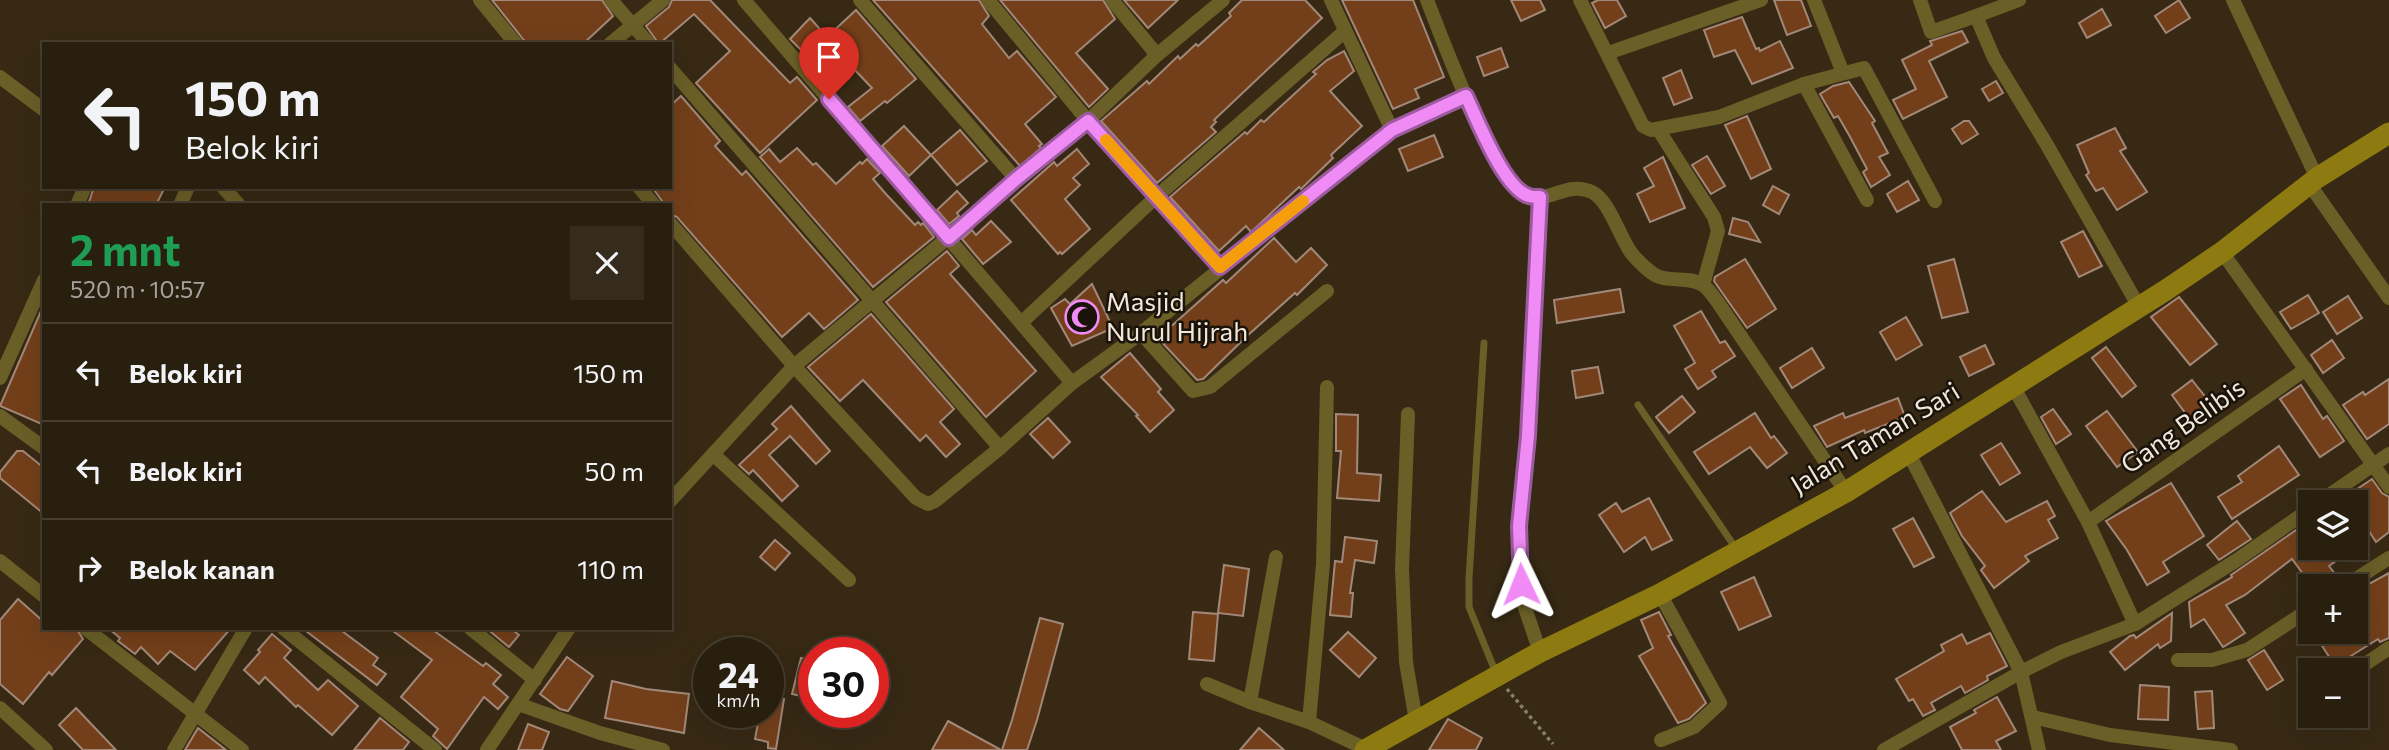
<!DOCTYPE html>
<html lang="id">
<meta charset="utf-8">
<style>
body{margin:0;font-family:Commissioner,sans-serif;background:#352c1d;color:#f1f3f6;height:100vh;display:flex;flex-direction:column;font-size:26px;white-space:nowrap}
*{box-sizing:border-box;margin:0}
p{font-size:23px;color:#a5a29e}
.icon{flex:none;width:38px;height:38px;fill:none;stroke:currentColor;stroke-width:2;stroke-linecap:round;stroke-linejoin:round}
.map{position:relative;flex:1;overflow:hidden}
.sheet{position:absolute;left:42px;top:203px;width:630px;height:427px;display:flex;flex-direction:column;background:#291f0f;border-radius:0px;box-shadow:0 7px 28px #0002,0 0 0 2px #453d2f}
.sheet>*{flex:none}
.banner{position:absolute;left:42px;top:42px;width:630px;height:147px;border-radius:0px;box-shadow:0 7px 28px #0002,0 0 0 2px #453d2f;background:#291f0f;color:#f1f3f6;overflow:hidden}
.controls{position:absolute;left:2298px;top:490px;display:grid;gap:14px}
.controls a{display:grid;place-items:center;width:70px;height:70px;border-radius:0px;background:#291f0f;box-shadow:0 7px 28px #0002,0 0 0 2px #453d2f;font-size:35px}
.speed{position:absolute;left:693px;top:637px;display:flex;gap:14px;font-size:35px;font-weight:700;text-align:center}
.speed>*{display:grid;place-content:center;width:91px;height:91px;border-radius:50%;background:#291f0f;box-shadow:0 7px 28px #0002,0 0 0 2px #453d2f;line-height:1}
.speed small{font-size:18px;font-weight:400}
.speed .limit{border:10px solid #d22;background:#fff;color:#111}
.pin{position:absolute;display:grid;place-items:center;width:60px;height:60px;color:#fff;margin:-72px -30px;border-radius:50% 50% 50% 0;rotate:-45deg;box-shadow:0 0 7px #0007}
.pin .icon{rotate:45deg}
.me{position:absolute;width:77px;margin:-38px;rotate:358deg;stroke-linejoin:round;filter:drop-shadow(0 0 5px #0008)}
.turn{display:flex;align-items:center;gap:24px;height:147px;padding:0 28px;font-size:32px}
.turn .icon{width:91px;height:91px;stroke-width:2.5}
.turn b{display:block;font-size:49px;line-height:60px}
.round{display:grid;place-items:center;flex:none;width:74px;height:74px;border-radius:0px;background:#352c1d}
.summary{display:flex;align-items:center;justify-content:space-between;height:119px;padding:0 28px}
h1{font-size:42px;font-weight:700;line-height:52px;color:#1e9e55}
ul{padding:0;list-style:none}
li{display:flex;align-items:center;gap:21px;height:98px;padding:0 28px;border-top:2px solid #453d2f}
li div{flex:1}
li b{display:block;font-size:26px}
li em{font-style:normal}
.map>svg:first-child{display:block}
.building{fill:#733f1a;stroke:#a28878;stroke-width:2}
.lines{fill:none;stroke-linecap:round;stroke-linejoin:round}
.path{stroke:#897d6b;stroke-width:3.5;stroke-dasharray:3.5 3.5;stroke-linecap:butt}
.lane{stroke:#6a5f27;stroke-width:7}
.street{stroke:#6a5f27;stroke-width:14}
.secondary{stroke:#8d7a11;stroke-width:21}
.route-casing{stroke:#9c5a9f;stroke-width:18}
.route{stroke:#f08bf5;stroke-width:12}
.slow{stroke:#f59e0b;stroke-width:12}
.labels{text-anchor:middle;stroke-width:5;stroke-linejoin:round;paint-order:stroke}
.poi-label{font-size:26px;fill:#f1e7da;stroke:#19130a;text-anchor:start}
.street-label{font-size:26px;fill:#f1e7da;stroke:#19130a}
</style>
<div class="map">
<svg width="2389" height="750" viewBox="0 0 2389 750">
<rect width="100%" height="100%" fill="#372914"/>
<g class="building">
<polygon points="492,0 602,0 613,16 583,44 527,44"/>
<polygon points="672,0 710,0 790,83 797,77 817,100 760,153 696,83 730,51 694,14 659,44 646,26 669,7"/>
<polygon points="873,0 979,0 989,16 982,24 1009,58 1017,51 1056,97 1025,124 1042,144 1039,146 1041,148 1020,166"/>
<polygon points="1000,0 1103,0 1115,19 1076,53 1108,89 1089,107"/>
<polygon points="1124,0 1178,0 1148,28"/>
<polygon points="1242,0 1305,0 1322,18 1214,120 1216,122 1211,127 1216,132 1157,183 1101,121 1147,81 1149,84 1178,56 1180,59 1196,44 1198,46 1231,16 1229,13"/>
<polygon points="1342,0 1413,0 1444,77 1415,89 1419,98 1393,109"/>
<polygon points="1511,0 1540,0 1545,10 1521,21"/>
<polygon points="1598,0 1617,0 1626,16 1605,28 1592,3"/>
<polygon points="1774,0 1801,0 1811,26 1787,35"/>
<polygon points="2179,0 2190,18 2166,33 2155,16"/>
<polygon points="2102,9 2111,25 2087,38 2079,23"/>
<polygon points="856,10 916,79 887,103 885,101 860,121 848,107 872,88 852,67 831,87 811,64 813,62 790,39 810,18 827,37"/>
<polygon points="1742,17 1756,49 1759,48 1760,51 1780,41 1793,68 1752,84 1735,50 1714,57 1704,30"/>
<polygon points="1962,31 1968,42 1929,61 1947,97 1903,119 1893,100 1916,89 1902,60 1932,45 1930,41"/>
<polygon points="1501,48 1508,67 1484,76 1477,57"/>
<polygon points="1344,51 1354,71 1330,91 1362,126 1331,155 1333,158 1301,189 1299,187 1251,232 1246,226 1219,251 1170,197 1245,132 1247,134 1261,120 1264,122 1316,74 1313,72 1327,60"/>
<polygon points="1681,70 1692,98 1674,105 1663,78"/>
<polygon points="1996,81 2003,93 1989,101 1982,89"/>
<polygon points="1849,82 1875,121 1872,123 1888,153 1879,157 1890,175 1871,187 1863,172 1867,169 1849,135 1838,116 1834,118 1820,94 1833,86"/>
<polygon points="681,96 720,141 715,146 742,175 746,171 858,300 824,329 809,313 782,337 677,217 670,214 670,205 665,205 652,187 670,187 670,106"/>
<polygon points="1747,116 1771,169 1751,179 1725,125"/>
<polygon points="1964,121 1969,121 1978,134 1962,144 1952,129"/>
<polygon points="904,126 931,155 909,176 882,146"/>
<polygon points="2115,128 2126,148 2120,151 2147,192 2117,210 2103,188 2096,191 2086,175 2089,173 2077,145"/>
<polygon points="960,130 987,161 957,185 931,155"/>
<polygon points="1434,135 1443,157 1408,171 1399,149"/>
<polygon points="797,148 813,165 816,163 836,184 860,162 862,164 867,159 880,173 873,179 885,193 915,225 918,222 921,225 923,223 934,237 873,287 760,157 769,149 780,162"/>
<polygon points="1077,149 1089,164 1073,178 1080,185 1065,199 1090,229 1062,254 1060,252 1058,254 1011,200 1054,162 1057,166"/>
<polygon points="1707,156 1725,186 1711,194 1692,165"/>
<polygon points="1663,157 1685,208 1650,222 1637,194 1654,186 1644,168"/>
<polygon points="1908,181 1919,200 1897,212 1887,194"/>
<polygon points="1773,186 1789,195 1779,214 1763,205"/>
<polygon points="94,187 165,187 156,205 88,205"/>
<polygon points="957,191 968,203 957,213 959,216 949,224 937,210"/>
<polygon points="1733,218 1748,222 1760,242 1729,234"/>
<polygon points="991,221 1011,242 983,264 962,239 972,230 976,235"/>
<polygon points="2083,231 2102,266 2079,277 2061,242"/>
<polygon points="1274,238 1296,262 1311,248 1327,265 1297,295 1295,293 1247,336 1203,379 1197,380 1158,338 1223,280 1226,283"/>
<polygon points="947,251 959,266 950,274 1036,371 986,417 886,302"/>
<polygon points="1745,259 1776,309 1747,328 1714,281 1715,277"/>
<polygon points="1954,259 1968,312 1942,318 1928,266"/>
<polygon points="1092,284 1113,328 1072,346 1051,308 1065,299 1070,304"/>
<polygon points="1620,289 1624,312 1557,323 1554,300"/>
<polygon points="2308,295 2319,313 2291,329 2280,312"/>
<polygon points="2348,296 2362,318 2337,334 2323,312"/>
<polygon points="2179,297 2217,344 2190,365 2151,317"/>
<polygon points="44,304 44,425 0,406"/>
<polygon points="1701,311 1720,343 1725,341 1735,356 1712,371 1716,377 1698,389 1685,369 1695,363 1674,326"/>
<polygon points="871,314 954,409 940,422 960,444 946,457 926,435 920,441 863,380 840,401 808,367"/>
<polygon points="1906,317 1922,345 1896,360 1880,332"/>
<polygon points="2332,340 2344,358 2323,373 2311,355"/>
<polygon points="1985,345 1994,364 1969,376 1960,357"/>
<polygon points="2106,347 2136,386 2122,397 2092,358"/>
<polygon points="1812,348 1824,368 1792,388 1780,368"/>
<polygon points="1130,353 1161,389 1158,392 1174,410 1150,432 1136,416 1138,415 1101,377"/>
<polygon points="1598,367 1603,393 1576,398 1572,371"/>
<polygon points="2389,379 2389,424 2367,439 2343,405 2363,392 2365,395"/>
<polygon points="2192,380 2215,409 2194,425 2172,395"/>
<polygon points="2301,385 2323,419 2327,416 2344,441 2320,457 2280,399"/>
<polygon points="1682,396 1695,412 1669,433 1656,417"/>
<polygon points="1898,398 1905,417 1865,433 1864,430 1827,447 1814,426 1843,413 1845,418"/>
<polygon points="791,406 830,451 816,464 790,436 769,455 798,486 782,501 753,470 749,474 739,465 777,429 772,424"/>
<polygon points="2053,409 2071,434 2056,444 2041,417"/>
<polygon points="2107,411 2138,452 2117,467 2086,426"/>
<polygon points="1755,413 1771,438 1774,436 1787,453 1767,468 1750,447 1709,474 1694,452"/>
<polygon points="1336,414 1358,415 1357,473 1381,475 1379,501 1337,498 1341,451 1336,451"/>
<polygon points="1048,418 1070,442 1053,458 1030,434"/>
<polygon points="2001,443 2020,473 2000,485 1981,455"/>
<polygon points="2279,446 2299,475 2232,519 2218,497 2242,482 2238,476"/>
<polygon points="17,451 23,451 44,468 44,514 0,478 0,472"/>
<polygon points="2372,479 2382,493 2389,497 2389,532 2376,542 2356,511 2356,502 2338,502"/>
<polygon points="2171,483 2204,536 2163,562 2169,572 2147,585 2127,550 2106,521"/>
<polygon points="1982,491 2006,522 2047,501 2055,516 2048,520 2058,538 2025,556 2029,561 1994,588 1981,570 1985,566 1962,536 1950,513"/>
<polygon points="1649,498 1672,540 1652,550 1645,537 1624,552 1599,515 1616,503 1622,512"/>
<polygon points="1913,518 1934,557 1914,567 1893,529"/>
<polygon points="2237,521 2251,539 2219,560 2207,545"/>
<polygon points="2299,528 2304,535 2310,530 2310,548 2354,548 2329,566 2339,579 2335,586 2312,586 2292,559 2245,595 2226,605 2245,633 2225,646 2223,647 2204,619 2191,627 2189,602 2232,577 2231,575"/>
<polygon points="1345,537 1377,541 1374,563 1355,560 1350,593 1353,593 1351,617 1330,615 1335,561 1342,562"/>
<polygon points="775,540 790,553 775,570 760,557"/>
<polygon points="1224,565 1249,569 1243,616 1218,613"/>
<polygon points="2389,573 2389,638 2380,642 2378,639 2335,666 2319,641 2334,632 2356,632 2356,591"/>
<polygon points="1754,577 1771,616 1739,630 1721,592"/>
<polygon points="18,599 44,622 44,628 76,628 83,639 52,675 49,672 23,704 0,684 0,620"/>
<polygon points="1193,612 1218,614 1214,661 1189,659"/>
<polygon points="1659,612 1671,635 1668,636 1706,703 1689,719 1678,723 1639,656 1653,648 1641,620"/>
<polygon points="2172,613 2171,641 2160,648 2158,644 2125,670 2110,652 2130,636 2134,635 2136,638"/>
<polygon points="1040,618 1063,624 1037,720 1027,750 1002,750 1012,720"/>
<polygon points="108,628 231,628 195,670 170,651 158,664 141,647 135,654 118,641 120,638"/>
<polygon points="302,628 338,628 378,658 373,665 386,674 377,685"/>
<polygon points="389,628 430,628 483,666 486,663 501,675 493,684 508,697 498,709 484,697 447,749 433,736 438,729 401,697 432,660"/>
<polygon points="486,628 510,628 519,635 509,647"/>
<polygon points="1348,632 1376,658 1359,677 1330,650"/>
<polygon points="1990,633 2007,666 1987,676 1988,680 1965,693 1961,686 1931,703 1935,710 1923,716 1913,699 1909,701 1896,679 1944,651 1941,645 1962,634 1967,644"/>
<polygon points="272,634 291,650 284,658 318,690 328,680 358,706 332,735 298,705 296,707 265,677 259,684 244,670 260,652 258,650"/>
<polygon points="2264,650 2283,680 2267,690 2248,660"/>
<polygon points="567,657 593,676 568,711 560,709 540,694"/>
<polygon points="801,658 814,661 814,699 792,694"/>
<polygon points="612,681 646,689 689,694 684,733 605,718"/>
<polygon points="2140,685 2169,687 2168,720 2138,719"/>
<polygon points="2212,691 2214,728 2198,729 2195,692"/>
<polygon points="768,696 784,699 776,749 768,748 768,742 755,739 760,712 768,712"/>
<polygon points="1997,697 2016,731 1996,741 2001,750 1962,750 1950,727 1976,713 1974,710"/>
<polygon points="76,708 116,750 83,750 59,725"/>
<polygon points="380,718 409,742 403,750 354,750"/>
<polygon points="1448,719 1482,738 1476,750 1429,750"/>
<polygon points="948,721 1001,750 932,750"/>
<polygon points="528,724 549,732 542,750 518,750"/>
<polygon points="198,728 226,750 185,750"/>
<polygon points="1259,728 1284,750 1240,750"/>
</g>
<g class="lines">
<polyline class="path" points="1507,689 1553,744"/>
<g class="lane">
<polyline points="1484,343 1469,578 1469,607 1496,673"/>
<polyline points="1638,405 1737,550"/>
</g>
<g class="street">
<polyline points="480,0 516,44"/>
<polyline points="611,0 649,44"/>
<polyline points="744,0 1021,323 1156,197 1345,31"/>
<polyline points="860,0 1016,179"/>
<polyline points="988,0 1088,121 1220,267"/>
<polyline points="1112,0 1157,55"/>
<polyline points="1331,0 1392,130"/>
<path d="M1427 0C1441 35 1496 188 1529 197 1550 202 1568 181 1592 192 1610 201 1620 239 1632 254 1638 261 1645 268 1652 273 1666 284 1689 275 1703 285 1708 288 1713 296 1717 301L1846 492"/>
<polyline points="1580,0 1643,126 1651,130 1719,117 1804,84 1864,68 1935,201"/>
<polyline points="1814,0 1843,73"/>
<polyline points="1920,0 1931,32 1976,16 1994,58 2047,145 2139,307"/>
<polyline points="2233,0 2317,178"/>
<polyline points="1976,16 2019,0"/>
<polyline points="610,44 663,0"/>
<polyline points="1608,53 1761,0"/>
<polyline points="670,68 1000,448"/>
<polyline points="0,77 44,110"/>
<polyline points="1804,84 1867,200"/>
<polyline points="1658,129 1714,217 1718,231 1703,285"/>
<polyline points="2310,185 2389,298"/>
<polyline points="223,187 239,205"/>
<polyline points="639,187 654,205"/>
<polyline points="1540,197 1528,436 1519,526 1522,599 1540,652"/>
<polyline points="77,205 85,187"/>
<polyline points="180,205 188,187"/>
<polyline points="670,223 794,366 916,498 928,504 935,501 1000,448 1072,383 1141,333 1392,130 1466,96"/>
<polyline points="2222,252 2389,487"/>
<polyline points="1021,323 1072,383"/>
<polyline points="1141,333 1193,391 1210,387 1327,291"/>
<polyline points="0,378 44,280"/>
<polyline points="2013,386 2088,522 2135,624"/>
<polyline points="1408,414 1402,569 1406,662 1416,721"/>
<polyline points="0,416 44,448"/>
<polyline points="713,454 849,580"/>
<polyline points="1909,454 2021,672 2039,750"/>
<polyline points="670,501 794,366 1088,121 1157,55 1223,0"/>
<polyline points="2319,502 2389,454"/>
<polyline points="2088,522 2306,369"/>
<polyline points="0,561 44,596"/>
<polyline points="2345,586 2389,558"/>
<polyline points="1660,594 1720,703 1694,727 1661,740"/>
<polyline points="85,628 242,750"/>
<polyline points="283,628 435,750"/>
<polyline points="470,628 535,680"/>
<polyline points="2178,660 2212,660 2247,650 2310,609"/>
<polyline points="2358,669 2389,648"/>
<polyline points="1207,684 1250,702 1309,722 1366,749"/>
<polyline points="1250,702 1276,557"/>
<polyline points="518,704 600,733 663,750"/>
<polyline points="0,708 46,750"/>
<polyline points="2033,717 2110,735 2231,750"/>
<polyline points="1309,722 1323,564 1327,387"/>
<polyline points="174,750 246,628"/>
<polyline points="487,750 569,628"/>
<polyline points="1884,750 2021,672 2061,652 2135,624 2237,560 2310,509"/>
</g>
<polyline class="secondary" points="1365,750 1540,652 1660,594 1846,492 2166,290 2222,252 2317,178 2389,133"/>
</g>
<g class="lines">
<defs>
<path id="route" d="M829 99 949 238 1016 179 1088 121 1220 267 1392 130 1466 96C1477 119 1504 189 1529 196 1530 197 1538 197 1540 197L1528 436 1519 526 1521 584"/>
</defs>
<use href="#route" class="route-casing"/>
<use href="#route" class="route"/>
<polyline class="slow" points="1106,140 1220,267 1303,201"/>
</g>
<defs>
<symbol id="mosque-ring" viewBox="-11 -11 22 22"><circle r="9.5" fill="#19130a" stroke="#f08bf5" stroke-width="1.5"/><path d="M3.5-4.9A6 6 0 1 0 3.5 4.9A5 5 0 1 1 3.5-4.9Z" fill="#f08bf5"/></symbol>
</defs>
<g fill-rule="evenodd">
<use href="#mosque-ring" x="1063" y="298" width="38" height="38"/>
</g>
<g class="labels">
<g class="poi-label">
<text x="1106" y="311">Masjid<tspan x="1106" dy="30">Nurul Hijrah</tspan></text>
</g>
<g class="street-label">
<text transform="translate(2183 426) rotate(-35)" y="9">Gang Belibis</text>
<text transform="translate(1875 438) rotate(-31)" y="9">Jalan Taman Sari</text>
</g>
</g>
</svg>
<div class="controls">
<a><svg class="icon" aria-label="layers" viewBox="0 0 24 24"><path d="M12 4l9 5-9 5-9-5zM3 14l9 5 9-5"/></svg></a>
<a>+</a>
<a>−</a>
</div>
<div class="speed"><div>24<small>km/h</small></div><div class="limit">30</div></div>
<div class="pin" style="left:829px;top:99px;background:#d93025"><svg class="icon" aria-label="arrive" viewBox="0 0 24 24"><path d="M6 21V4h12l-3 4 3 4H6"/></svg></div>
<svg class="me" style="left:1521px;top:584px" viewBox="-20 -20 40 40"><path d="M0-17L14 15 0 8-14 15z" fill="#f08bf5" stroke="#fff" stroke-width="4"/></svg>
<div class="banner">
<div class="turn"><svg class="icon" aria-label="left" viewBox="0 0 24 24"><path d="M17 20v-9H6M10 6l-5 5 5 5"/></svg><div><b>150 m</b>Belok kiri</div></div>
</div>
<section class="sheet">
<div class="summary"><div><h1>2 mnt</h1><p>520 m · 10:57</p></div><a class="round"><svg class="icon" aria-label="close" viewBox="0 0 24 24"><path d="M6 6l12 12M18 6L6 18"/></svg></a></div>
<ul>
<li><svg class="icon" aria-label="left" viewBox="0 0 24 24"><path d="M17 20v-9H6M10 6l-5 5 5 5"/></svg><div><b>Belok kiri</b></div><em>150 m</em></li>
<li><svg class="icon" aria-label="left" viewBox="0 0 24 24"><path d="M17 20v-9H6M10 6l-5 5 5 5"/></svg><div><b>Belok kiri</b></div><em>50 m</em></li>
<li><svg class="icon" aria-label="right" viewBox="0 0 24 24"><path d="M7 20v-9h11M14 6l5 5-5 5"/></svg><div><b>Belok kanan</b></div><em>110 m</em></li>
</ul>
</section>
</div>
